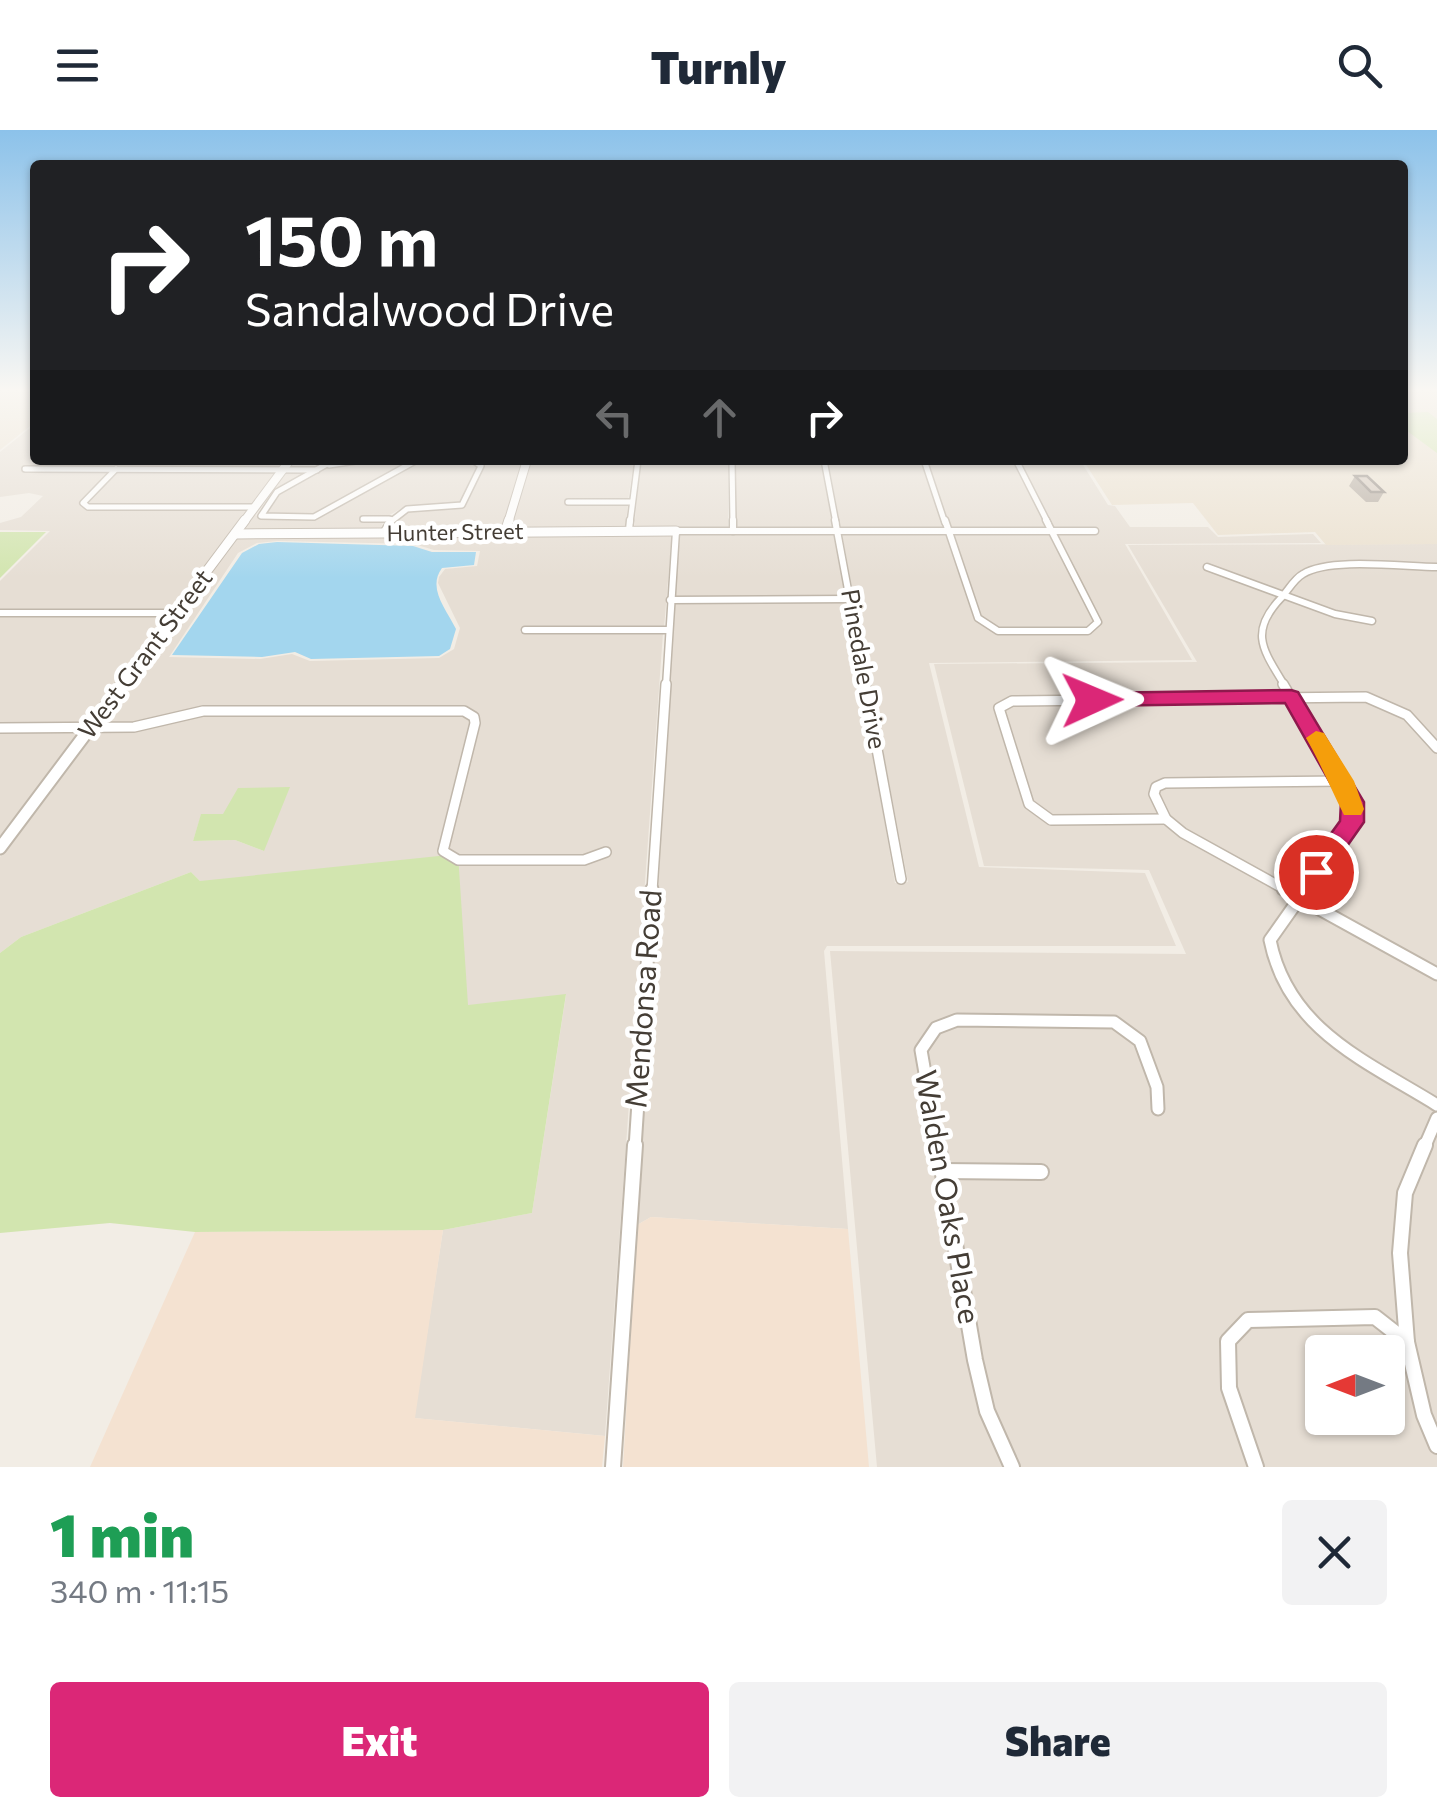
<!DOCTYPE html>
<meta charset="utf-8">
<style>
body{margin:0;font-family:Commissioner,sans-serif;background:#f2f2f3;color:#1f2937;height:100vh;display:flex;flex-direction:column;font-size:38px;white-space:nowrap}
*{box-sizing:border-box;margin:0}
p{font-size:32px;color:#747a83}
.icon{flex:none;width:55px;height:55px;fill:none;stroke:currentColor;stroke-width:2;stroke-linecap:round;stroke-linejoin:round}
.map{position:relative;height:1337px;overflow:hidden}
.panel{display:flex;flex-direction:column;background:#fff;flex:1}
.panel>*{flex:none}
.top-card{position:absolute;left:30px;top:30px;width:1378px;height:305px;border-radius:10px;box-shadow:0 2px 8px #0004;background:#202124;color:#fff;overflow:hidden}
.needle{width:65px;rotate:270deg}
.fabs{position:absolute;left:1305px;top:1205px;display:grid;gap:20px}
.fabs a{display:grid;place-items:center;width:100px;height:100px;border-radius:10px;background:#fff;box-shadow:0 2px 8px #0004;font-size:50px}
.pin{position:absolute;display:grid;place-items:center;width:85px;height:85px;color:#fff;margin:-42px;border:5px solid #fff;border-radius:50%;box-shadow:0 2px 10px #0007}
.me{position:absolute;width:110px;margin:-55px;rotate:89deg;stroke-linejoin:round;filter:drop-shadow(0 0 8px #0008)}
.turn{display:flex;align-items:center;gap:35px;height:210px;padding:0 50px;font-size:45px}
.turn .icon{width:130px;height:130px;stroke-width:2.5}
.turn b{display:block;font-size:70px;line-height:85px}
.lanes{display:flex;align-items:center;height:95px;padding:0 50px;background:#0003;justify-content:center;gap:50px;direction:ltr}
.lanes .off{opacity:.35}
.round{display:grid;place-items:center;flex:none;width:105px;height:105px;border-radius:10px;background:#f2f2f3}
.head{display:flex;align-items:center;justify-content:space-between;height:170px;padding:0 50px}
h1{font-size:60px;font-weight:800;line-height:75px;color:#1e9e55}
.cta{display:flex;gap:20px;margin-top:auto;padding:20px 50px}
.cta a{flex:1;height:115px;border-radius:10px;background:#db2777;color:#fff;font-size:40px;font-weight:800;line-height:115px;text-align:center}
.cta a+a{background:#f2f2f3;color:#1f2937}
header{display:flex;justify-content:space-between;align-items:center;height:130px;padding:0 50px;background:#fff;font-size:45px;font-weight:800}
.map>svg:first-child{display:block}
.residential{fill:#e6ded4;fill-rule:evenodd}
.commercial{fill:#f4e2d1}
.education{fill:#ebe1d0}
.green{fill:#d2e5af}
.water{fill:#a3d6ee}
.lines{fill:none;stroke-linecap:round;stroke-linejoin:round}
.minor-far4-casing{stroke:#c0b7ab;stroke-width:8}
.minor-far3-casing{stroke:#c0b7ab;stroke-width:9}
.minor-far2-casing{stroke:#c0b7ab;stroke-width:12}
.minor-far1-casing{stroke:#c0b7ab;stroke-width:15}
.minor-casing{stroke:#c0b7ab;stroke-width:18}
.tertiary-far2-casing{stroke:#c0b7ab;stroke-width:10}
.tertiary-far1-casing{stroke:#c0b7ab;stroke-width:11}
.tertiary-casing{stroke:#c0b7ab;stroke-width:15}
.minor-far4{stroke:#fff;stroke-width:5}
.minor-far3{stroke:#fff;stroke-width:6}
.minor-far2{stroke:#fff;stroke-width:9}
.minor-far1{stroke:#fff;stroke-width:11}
.minor{stroke:#fff;stroke-width:14}
.tertiary-far2{stroke:#fff;stroke-width:8}
.tertiary-far1{stroke:#fff;stroke-width:9}
.tertiary{stroke:#fff;stroke-width:11}
.wall{fill:#b8aea3}
.building{fill:#d6cabe;stroke:#968d85;stroke-width:2.5}
.route{fill:#db2777;stroke:#8e194d;stroke-width:2.5}
.slow{fill:#f59e0b}
.labels{text-anchor:middle;stroke-width:9;stroke-linejoin:round;paint-order:stroke}
.far-street-label{font-size:22px;fill:#443d35;stroke:#fff}
.street-label{font-size:25px;fill:#443d35;stroke:#fff}
.near-street-label{font-size:30px;fill:#443d35;stroke:#fff}
</style>
<header><svg class="icon" aria-label="menu" viewBox="0 0 24 24"><path d="M4 6h16M4 12h16M4 18h16"/></svg>Turnly<svg class="icon" aria-label="search" viewBox="0 0 24 24"><circle cx="10" cy="10" r="6"/><path d="M15 15l6 6"/></svg></header>
<div class="map">
<svg width="1437" height="1337" viewBox="0 0 1437 1337">
<rect width="100%" height="100%" fill="#f2ede5"/>
<g class="residential">
<polygon points="35,294 35,330 286,330 281,337 23,337 22,341 111,341 79,373 86,379 250,379 174,480 0,481 0,451 50,401 0,400 0,393 21,387 43,366 29,363 0,367 0,322"/>
<polygon points="366,330 413,330 311,385 265,385 280,362 292,355 327,337"/>
<polygon points="421,330 475,332 477,336 462,371 449,377 404,377 386,387 358,389 384,391 379,401 242,400 286,341 310,342 273,362 256,385 258,388 317,388"/>
<polygon points="481,330 523,330 501,400 388,401 395,387 407,380 449,380 465,375 485,336"/>
<polygon points="532,330 634,332 628,370 564,373 628,374 625,399 510,400"/>
<polygon points="641,330 728,330 728,400 634,399"/>
<polygon points="736,330 820,330 834,400 737,400 733,333"/>
<polygon points="828,330 1080,330 1108,375 1115,376 1130,397 1208,397 1218,407 1313,404 1321,413 1125,414 1192,530 929,533 979,737 1145,743 1176,816 827,816 824,821 848,1099 651,1087 637,1095 674,472 847,472 895,753 908,752"/>
<polygon points="278,340 252,376 91,376 88,372 119,341"/>
<path d="M672 403 664 498H522L520 502 663 503 605 1306 414 1288 443 1100 532 1083 566 865 468 876 200 751 191 742 21 807 0 823V727L238 406ZM278 411 414 414 434 420 480 421 477 436 445 439 439 447 438 453 460 498 454 519 439 528 310 531 292 524 260 529 169 527 238 423 257 413ZM223 684 264 721 235 710 193 711 201 685Z"/>
<polygon points="680,403 835,404 846,467 675,467"/>
<path d="M1437 414V1337H877L830 821 1186 824 1149 740 984 736 934 534 1197 532 1128 415ZM1322 1222H1388V1288H1322Z"/>
<polygon points="170,485 87,595 0,595 0,486"/>
<polygon points="0,601 83,601 0,710"/>
</g>
<g class="commercial">
<polygon points="651,1087 848,1099 869,1337 623,1337 637,1095"/>
<polygon points="443,1100 415,1288 605,1306 602,1337 90,1337 195,1102"/>
</g>
<g class="education">
<polygon points="0,261 35,261 35,292 0,320"/>
<polygon points="1403,261 1437,261 1437,414 1326,415 1315,402 1218,405 1193,373 1112,375 1083,330 1402,330"/>
</g>
<g class="green">
<polygon points="1428,282 1437,289 1437,323 1403,298 1403,283"/>
<polygon points="0,402 46,402 0,448"/>
<polygon points="290,657 264,721 235,710 193,711 201,684 223,684 238,658"/>
<polygon points="458,724 468,875 566,864 532,1083 443,1100 195,1102 110,1093 0,1103 0,823 21,807 191,742 200,751"/>
</g>
<path class="water" d="M277 412 413 416 432 422H476L474 435 442 438C427 458 446 479 456 499L450 519 439 526 311 529 295 522 262 527 172 525 242 423 259 414Z"/>
<g class="lines">
<defs>
<g id="minor-far4">
<polyline points="334,330 277,362 261,386 314,387 417,330"/>
<polyline points="577,330 638,330 630,393"/>
<polyline points="732,330 733,393"/>
<polyline points="824,330 836,393"/>
<polyline points="924,330 945,393"/>
<polyline points="1016,330 1048,393"/>
<polyline points="329,335 362,330"/>
<polyline points="25,339 317,340"/>
<polyline points="116,339 83,373 88,377 255,377"/>
<polyline points="568,372 632,372"/>
<polyline points="363,389 389,389"/>
<polyline points="389,393 407,379 462,375 481,336 473,330"/>
</g>
<g id="minor-far3">
<polyline points="733,390 733,401"/>
<polyline points="835,390 866,556"/>
<polyline points="945,390 978,488 998,501 1088,501 1098,492 1046,390"/>
<polyline points="629,400 630,390"/>
<polyline points="383,403 391,390"/>
<polyline points="1207,437 1335,484 1372,491"/>
<polyline points="670,470 851,469"/>
<polyline points="0,483 177,483"/>
<polyline points="525,500 668,500"/>
<polyline points="666,556 676,401 1095,401"/>
<path d="M1285 556C1263 520 1248 502 1282 467 1288 460 1295 448 1303 444 1330 427 1405 437 1437 437"/>
</g>
<g id="minor-far2">
<polyline points="865,554 901,749"/>
<polyline points="1283,554 1353,672 1352,692 1304,761"/>
<polyline points="0,598 134,597 203,581 464,581 474,587 475,593 443,721 458,730 584,730 606,722"/>
<polyline points="1166,689 1051,690 1029,674 999,578 1012,571 1366,567 1407,585 1437,618"/>
<polyline points="652,761 666,554"/>
<polyline points="1288,761 1183,703 1166,689 1154,664 1156,657 1165,653 1343,651"/>
</g>
<g id="minor-far1">
<polyline points="1283,759 1437,844"/>
<path d="M1306 759 1270 810C1288 900 1366 931 1437 975"/>
<polyline points="635,1018 652,759"/>
<polyline points="938,1018 921,920 936,898 957,890 1114,892 1140,911 1157,957 1158,979"/>
<polyline points="1424,1018 1437,988"/>
</g>
<g id="minor">
<polyline points="938,1015 975,1230 987,1281 1012,1337"/>
<polyline points="942,1041 1041,1042"/>
<polyline points="1407,1212 1400,1123 1405,1063 1425,1015"/>
<polyline points="613,1337 635,1015"/>
<polyline points="1256,1337 1229,1258 1228,1211 1248,1190 1375,1187 1407,1212 1424,1285 1437,1316"/>
</g>
<g id="tertiary-far2">
<polyline points="243,393 290,330"/>
<polyline points="508,393 527,330"/>
</g>
<g id="tertiary-far1">
<polyline points="505,402 509,390"/>
<polyline points="235,404 676,401"/>
<polyline points="121,556 245,390"/>
</g>
<polyline id="tertiary" points="0,718 123,554"/>
</defs>
<use href="#minor-far4" class="minor-far4-casing"/>
<use href="#minor-far3" class="minor-far3-casing"/>
<use href="#minor-far2" class="minor-far2-casing"/>
<use href="#minor-far1" class="minor-far1-casing"/>
<use href="#minor" class="minor-casing"/>
<use href="#tertiary-far2" class="tertiary-far2-casing"/>
<use href="#tertiary-far1" class="tertiary-far1-casing"/>
<use href="#tertiary" class="tertiary-casing"/>
<use href="#minor-far4" class="minor-far4"/>
<use href="#minor-far3" class="minor-far3"/>
<use href="#minor-far2" class="minor-far2"/>
<use href="#minor-far1" class="minor-far1"/>
<use href="#minor" class="minor"/>
<use href="#tertiary-far2" class="tertiary-far2"/>
<use href="#tertiary-far1" class="tertiary-far1"/>
<use href="#tertiary" class="tertiary"/>
</g>
<polygon class="wall" points="1355,346 1384,362 1378,372 1366,372 1349,356"/>
<polygon class="building" points="1355,346 1367,346 1384,362 1371,362"/>
<linearGradient id="sky" x2="0" y2="1"><stop stop-color="#8cc2ea"/><stop offset="0.58" stop-color="#f9f7f3"/><stop offset="1" stop-color="#f9f7f3" stop-opacity="0"/></linearGradient>
<rect width="1437" height="448" fill="url(#sky)"/>
<polygon class="route" points="1291,560 1298,562 1364,672 1364,692 1324,749 1307,749 1303,742 1340,691 1341,672 1285,573 1092,576 1081,570 1092,563"/>
<path class="slow" d="M1316 601 1324 603 1354 651 1364 679 1361 685H1344C1331 659 1321 634 1306 608Z"/>
<g class="labels">
<g class="far-street-label">
<text transform="translate(455 402) rotate(-1)" y="8">Hunter Street</text>
</g>
<g class="street-label">
<text transform="translate(145 524) rotate(-53)" y="9">West Grant Street</text>
<text transform="translate(864 539) rotate(80)" y="9">Pinedale Drive</text>
</g>
<g class="near-street-label">
<text transform="translate(644 869) rotate(-86)" y="10">Mendonsa Road</text>
<text transform="translate(947 1067) rotate(80)" y="10">Walden Oaks Place</text>
</g>
</g>
</svg>
<div class="fabs">
<a><svg class="needle" viewBox="-14 -14 28 28"><path d="M0-13l5 13h-10z" fill="#e53935"/><path d="M0 13l5-13h-10z" fill="#747a83"/></svg></a>
</div>
<div class="pin" style="left:1316px;top:742px;background:#d93025"><svg class="icon" aria-label="arrive" viewBox="0 0 24 24"><path d="M6 21V4h12l-3 4 3 4H6"/></svg></div>
<svg class="me" style="left:1092px;top:570px" viewBox="-20 -20 40 40"><path d="M0-17L14 15 0 8-14 15z" fill="#db2777" stroke="#fff" stroke-width="4"/></svg>
<div class="top-card">
<div class="turn"><svg class="icon" aria-label="right" viewBox="0 0 24 24"><path d="M7 20v-9h11M14 6l5 5-5 5"/></svg><div><b>150 m</b>Sandalwood Drive</div></div>
<div class="lanes"><svg class="icon off" aria-label="left" viewBox="0 0 24 24"><path d="M17 20v-9H6M10 6l-5 5 5 5"/></svg><svg class="icon off" aria-label="ahead" viewBox="0 0 24 24"><path d="M12 20V5M6 11l6-6 6 6"/></svg><svg class="icon" aria-label="right" viewBox="0 0 24 24"><path d="M7 20v-9h11M14 6l5 5-5 5"/></svg></div>
</div>
</div>
<section class="panel">
<div class="head"><div><h1>1 min</h1><p>340 m · 11:15</p></div><a class="round"><svg class="icon" aria-label="close" viewBox="0 0 24 24"><path d="M6 6l12 12M18 6L6 18"/></svg></a></div>
<div class="cta"><a>Exit</a><a>Share</a></div>
</section>
